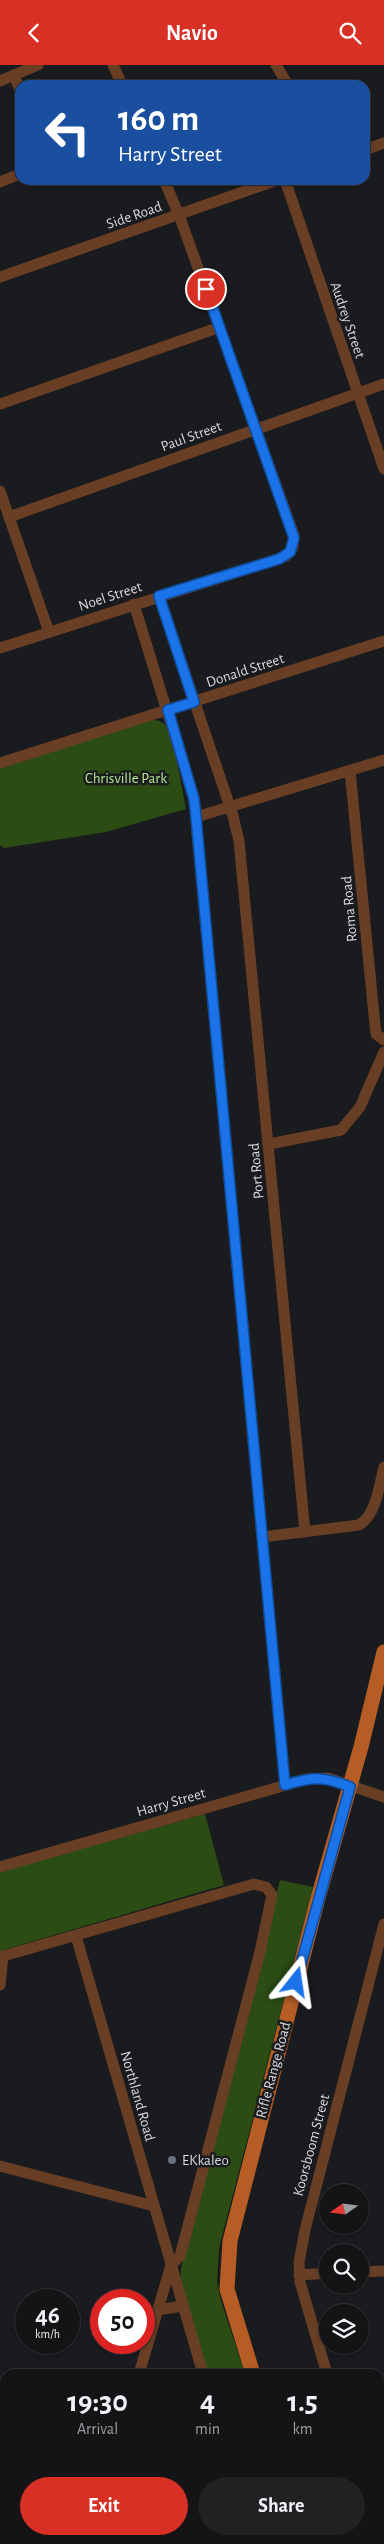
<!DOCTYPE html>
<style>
body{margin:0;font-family:"Alegreya Sans",sans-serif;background:#212123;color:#f1f3f6;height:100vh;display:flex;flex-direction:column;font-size:19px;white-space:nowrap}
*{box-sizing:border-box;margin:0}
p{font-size:16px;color:#9d9ea1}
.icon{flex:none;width:28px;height:28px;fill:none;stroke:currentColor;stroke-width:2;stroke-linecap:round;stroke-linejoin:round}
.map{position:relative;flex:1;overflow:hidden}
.details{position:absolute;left:0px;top:2304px;width:385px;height:176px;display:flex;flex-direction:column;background:#141416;border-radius:15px 15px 0 0;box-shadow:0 1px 4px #0004,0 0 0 1px #333335}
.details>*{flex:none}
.hud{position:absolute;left:15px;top:15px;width:355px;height:105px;border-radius:15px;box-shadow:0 1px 4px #0004,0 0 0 1px #333335;background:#1a4fa0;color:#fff;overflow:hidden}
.needle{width:32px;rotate:256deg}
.tools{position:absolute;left:319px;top:2119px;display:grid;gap:10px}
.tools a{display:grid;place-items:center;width:50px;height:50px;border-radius:50%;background:#141416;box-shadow:0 1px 4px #0004,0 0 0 1px #333335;font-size:25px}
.speed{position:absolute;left:15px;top:2224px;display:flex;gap:10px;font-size:25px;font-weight:700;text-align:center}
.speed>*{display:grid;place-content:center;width:65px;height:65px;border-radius:50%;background:#141416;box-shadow:0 1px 4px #0004,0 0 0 1px #333335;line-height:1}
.speed small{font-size:12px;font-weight:400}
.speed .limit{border:8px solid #d22;background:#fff;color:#111}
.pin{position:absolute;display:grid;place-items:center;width:42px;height:42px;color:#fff;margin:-21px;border:2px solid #fff;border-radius:50%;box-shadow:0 1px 5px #0007}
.me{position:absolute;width:55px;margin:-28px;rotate:15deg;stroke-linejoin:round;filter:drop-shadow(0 0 4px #0008)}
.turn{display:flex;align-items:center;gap:18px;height:105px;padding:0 20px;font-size:22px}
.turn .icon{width:65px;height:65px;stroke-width:2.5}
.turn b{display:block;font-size:35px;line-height:42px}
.eta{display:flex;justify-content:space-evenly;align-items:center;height:85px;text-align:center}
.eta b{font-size:30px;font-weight:700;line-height:35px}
.action{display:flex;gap:10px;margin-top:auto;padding:10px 20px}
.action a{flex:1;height:58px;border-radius:30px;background:#d93025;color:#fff;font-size:20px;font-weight:700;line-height:58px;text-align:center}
.action a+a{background:#212123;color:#f1f3f6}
header{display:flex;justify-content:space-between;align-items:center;height:65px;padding:0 20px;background:#d93025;color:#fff;font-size:22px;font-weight:700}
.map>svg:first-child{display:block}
.green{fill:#2b4d14}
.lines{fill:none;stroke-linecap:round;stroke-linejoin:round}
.minor{stroke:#683e25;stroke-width:11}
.major{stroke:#b55d24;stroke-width:15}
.route-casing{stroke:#114b97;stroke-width:12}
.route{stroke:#1a73e8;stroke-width:9}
.worship-dot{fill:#6b7280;stroke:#1a1b1e;stroke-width:2}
.labels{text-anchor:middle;stroke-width:5;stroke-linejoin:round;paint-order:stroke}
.street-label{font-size:15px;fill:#d9d9dc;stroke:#1a1b1e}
.park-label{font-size:15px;fill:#b2e893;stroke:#1a1b1e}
.poi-label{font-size:15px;fill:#d9d9dc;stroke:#1a1b1e;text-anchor:start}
</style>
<header><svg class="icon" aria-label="back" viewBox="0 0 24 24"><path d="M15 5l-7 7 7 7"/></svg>Navio<svg class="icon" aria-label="search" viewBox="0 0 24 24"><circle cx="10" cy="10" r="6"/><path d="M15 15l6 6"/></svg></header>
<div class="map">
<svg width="384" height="2479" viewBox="0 0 384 2479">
<rect width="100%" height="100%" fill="#1a1b1e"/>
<g class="green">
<path d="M151 655C155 655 159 655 163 658 173 666 183 729 186 744L106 767 4 783 0 780V703Z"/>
<polygon points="205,1749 224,1820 0,1886 0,1807"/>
<polygon points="280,1815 313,1822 219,2183 217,2217 221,2236 245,2309 207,2309 180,2219 181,2204"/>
</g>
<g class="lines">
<g class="minor">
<polyline points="113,0 122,20"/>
<polyline points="276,0 288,20"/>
<polyline points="14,10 20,25"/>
<polyline points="0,16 38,0"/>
<polyline points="365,85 384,78"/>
<polyline points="285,115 384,404"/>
<polyline points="0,117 20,109"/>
<polyline points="0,212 277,115"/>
<polyline points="0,339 220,262"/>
<polyline points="0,426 49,567"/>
<polyline points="9,452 384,319"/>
<polyline points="159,531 233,751 239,776 305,1467"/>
<polyline points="134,539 194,734 285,1720"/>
<polyline points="0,583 279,494 286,491 293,482 294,470 179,150 164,115"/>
<polyline points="0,698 384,576"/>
<polyline points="350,706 375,960 376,969 384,975"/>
<polyline points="196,752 384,695"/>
<polyline points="269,1079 341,1065 360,1042 384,987"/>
<path d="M262 1472 359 1460C377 1449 379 1420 384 1402"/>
<polyline points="0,1802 307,1714 328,1713 384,1732"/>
<polyline points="76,1871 203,2309"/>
<polyline points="0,1892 254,1819 266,1822 272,1830 260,1887 188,2161 180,2191 171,2200 139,2309"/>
<polyline points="0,1920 3,1891"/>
<polyline points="0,2101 154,2141"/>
<polyline points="360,2207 384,2206"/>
<polyline points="299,2210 328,2208"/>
<polyline points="157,2245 183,2241"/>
<polyline points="327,2309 300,2217 299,2197 305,2165 384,1859"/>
<polyline points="380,2464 384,2476"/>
<polyline points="251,2475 252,2479"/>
<polyline points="95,2479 96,2475"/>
</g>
<g class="major">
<polyline points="253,2309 227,2224 230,2176 318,1833 361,1682 384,1587"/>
<polyline points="309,2475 310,2479"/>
</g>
</g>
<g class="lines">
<defs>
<path id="route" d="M206 224 294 473 290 487 279 494 159 531 194 637 168 645 194 734 196 752 285 1720C312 1712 324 1711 350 1722L296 1917"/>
</defs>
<use href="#route" class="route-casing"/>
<use href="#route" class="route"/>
</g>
<circle class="worship-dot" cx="172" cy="2095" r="5"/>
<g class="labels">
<g class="street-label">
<text transform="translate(134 150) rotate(-19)" y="5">Side Road</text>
<text transform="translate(348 255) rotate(71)" y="5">Audrey Street</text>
<text transform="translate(191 371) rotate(-20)" y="5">Paul Street</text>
<text transform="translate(110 531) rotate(-18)" y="5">Noel Street</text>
<text transform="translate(245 605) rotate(-18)" y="5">Donald Street</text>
<text transform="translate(349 844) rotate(-95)" y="5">Roma Road</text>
<text transform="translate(256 1106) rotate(-95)" y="5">Port Road</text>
<text transform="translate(171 1737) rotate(-16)" y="5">Harry Street</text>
<text transform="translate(273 2005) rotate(-75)" y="5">Rifle Range Road</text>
<text transform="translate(138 2031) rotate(74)" y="5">Northland Road</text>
<text transform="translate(311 2080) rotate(-75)" y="5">Koorsboom Street</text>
</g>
<g class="park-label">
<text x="126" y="718">Chrisville Park</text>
</g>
<g class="poi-label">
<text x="182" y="2100">EKkaleo</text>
</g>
</g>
</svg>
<div class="tools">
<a><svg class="needle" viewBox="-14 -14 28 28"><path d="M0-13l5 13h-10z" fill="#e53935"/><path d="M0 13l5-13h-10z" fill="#9d9ea1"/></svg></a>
<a><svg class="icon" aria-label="search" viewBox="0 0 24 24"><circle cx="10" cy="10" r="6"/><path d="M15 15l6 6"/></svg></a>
<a><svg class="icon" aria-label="layers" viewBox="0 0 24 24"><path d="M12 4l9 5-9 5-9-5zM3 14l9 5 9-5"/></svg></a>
</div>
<div class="speed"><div>46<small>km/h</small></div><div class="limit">50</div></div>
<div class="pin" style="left:206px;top:224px;background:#d93025"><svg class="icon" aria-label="arrive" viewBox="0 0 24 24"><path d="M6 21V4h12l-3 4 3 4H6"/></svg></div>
<svg class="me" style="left:296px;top:1917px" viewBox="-20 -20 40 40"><path d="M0-17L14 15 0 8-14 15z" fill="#1a73e8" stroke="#fff" stroke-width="4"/></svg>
<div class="hud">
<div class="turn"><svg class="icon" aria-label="left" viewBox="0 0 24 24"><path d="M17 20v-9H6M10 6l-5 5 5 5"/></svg><div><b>160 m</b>Harry Street</div></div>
</div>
<section class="details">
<div class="eta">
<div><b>19:30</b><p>Arrival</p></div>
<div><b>4</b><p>min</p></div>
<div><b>1.5</b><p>km</p></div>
</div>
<div class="action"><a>Exit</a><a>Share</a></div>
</section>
</div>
